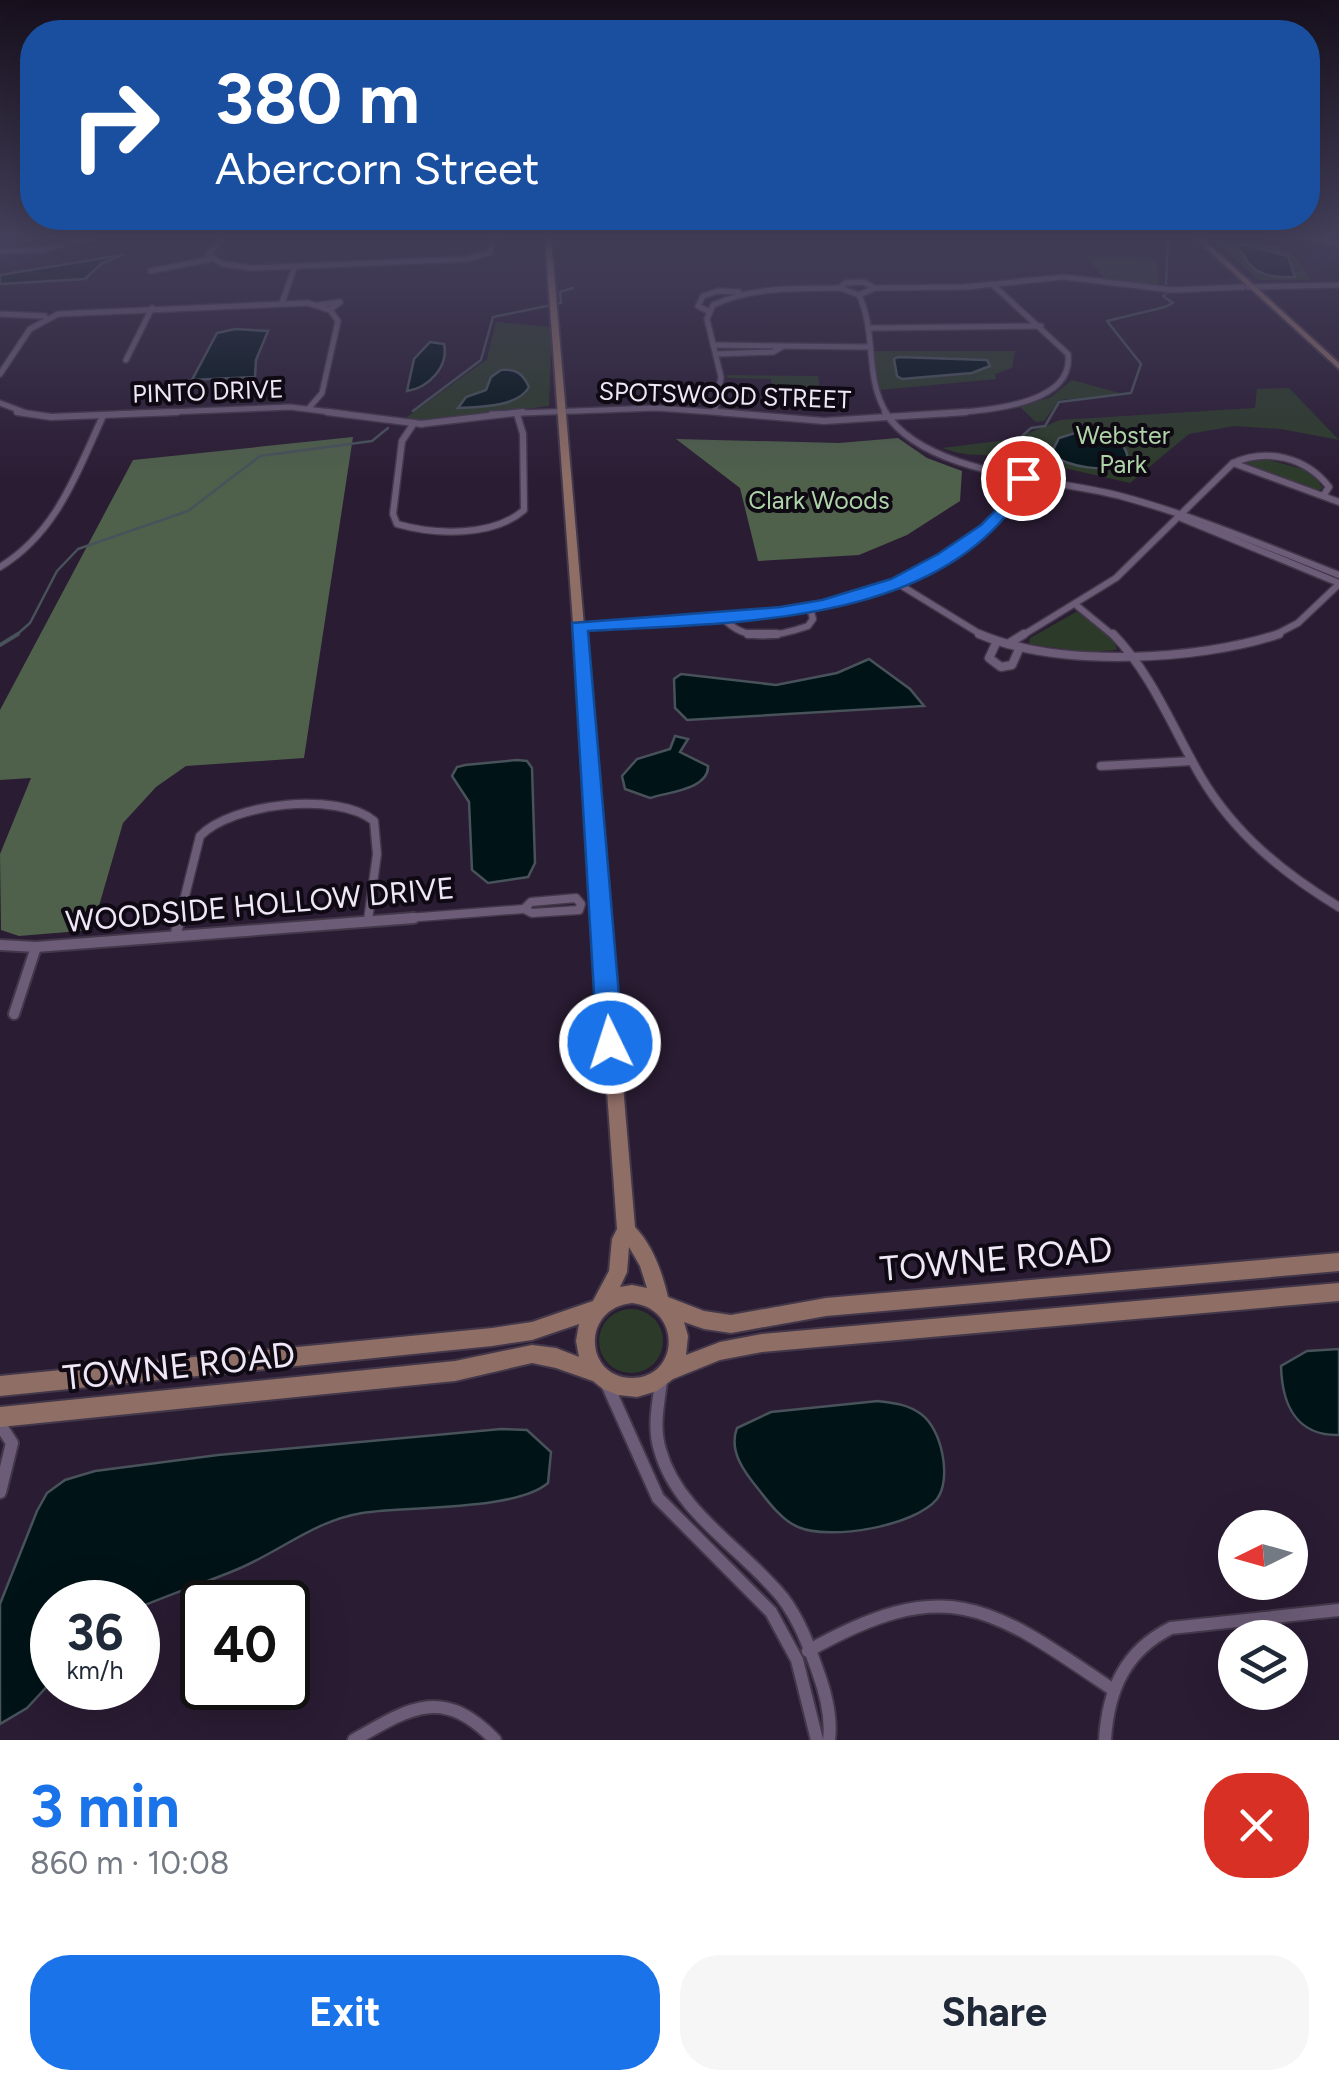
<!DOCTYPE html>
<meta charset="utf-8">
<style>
body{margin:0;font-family:Figtree,sans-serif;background:#f6f6f7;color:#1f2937;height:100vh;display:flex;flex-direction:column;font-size:38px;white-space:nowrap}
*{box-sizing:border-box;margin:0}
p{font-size:32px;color:#747a83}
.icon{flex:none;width:55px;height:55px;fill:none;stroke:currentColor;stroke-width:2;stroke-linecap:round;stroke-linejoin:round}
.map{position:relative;height:1740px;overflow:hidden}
.panel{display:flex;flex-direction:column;background:#fff;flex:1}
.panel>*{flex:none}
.top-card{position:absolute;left:20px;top:20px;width:1300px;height:210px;border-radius:40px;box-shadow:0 10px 40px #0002;background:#1a4fa0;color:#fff;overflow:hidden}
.needle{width:65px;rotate:265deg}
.buttons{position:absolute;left:1218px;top:1510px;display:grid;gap:20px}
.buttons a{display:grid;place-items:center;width:90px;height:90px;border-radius:50%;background:#fff;box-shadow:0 10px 40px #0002;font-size:50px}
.speed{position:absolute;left:30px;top:1580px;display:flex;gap:20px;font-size:50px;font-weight:700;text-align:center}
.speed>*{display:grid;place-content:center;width:130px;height:130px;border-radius:50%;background:#fff;box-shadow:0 10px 40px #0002;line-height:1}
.speed small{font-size:25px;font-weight:400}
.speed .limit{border:5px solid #111;border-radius:15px;background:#fff;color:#111}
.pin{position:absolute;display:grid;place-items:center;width:85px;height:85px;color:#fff;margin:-42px;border:5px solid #fff;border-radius:50%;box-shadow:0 2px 10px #0007}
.me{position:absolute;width:110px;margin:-55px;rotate:356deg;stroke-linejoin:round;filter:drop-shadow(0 0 8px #0008)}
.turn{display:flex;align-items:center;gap:35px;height:210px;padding:0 30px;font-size:45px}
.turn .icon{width:130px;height:130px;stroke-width:2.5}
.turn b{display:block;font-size:70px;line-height:85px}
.round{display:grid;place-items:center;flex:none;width:105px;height:105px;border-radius:40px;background:#f6f6f7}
.headline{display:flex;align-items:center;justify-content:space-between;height:170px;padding:0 30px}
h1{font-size:60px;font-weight:700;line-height:75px;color:#1a73e8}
.button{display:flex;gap:20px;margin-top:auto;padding:20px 30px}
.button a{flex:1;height:115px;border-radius:40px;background:#1a73e8;color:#fff;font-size:40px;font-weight:700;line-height:115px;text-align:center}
.button a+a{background:#f6f6f7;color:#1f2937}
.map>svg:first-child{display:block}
.green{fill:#2c3b29}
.forest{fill:#4f614b}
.water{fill:#001317;stroke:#48525a;stroke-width:2.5}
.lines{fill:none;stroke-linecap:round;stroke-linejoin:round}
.stream-far1{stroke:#48525a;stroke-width:2.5}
.stream{stroke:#48525a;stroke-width:4}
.street-far4-casing{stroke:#43374a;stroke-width:8}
.street-far3-casing{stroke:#43374a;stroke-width:9}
.street-far2-casing{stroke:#43374a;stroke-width:11}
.street-far1-casing{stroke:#43374a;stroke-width:14}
.street-casing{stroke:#43374a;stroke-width:16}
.secondary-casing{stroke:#43374a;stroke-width:4}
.street-far4{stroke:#6c5c77;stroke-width:5}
.street-far3{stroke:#6c5c77;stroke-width:6}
.street-far2{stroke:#6c5c77;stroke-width:8}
.street-far1{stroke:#6c5c77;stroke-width:10}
.street{stroke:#6c5c77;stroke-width:12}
.secondary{fill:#8f6e66;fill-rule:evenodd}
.wall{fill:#7a6e84}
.building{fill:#8e809a;stroke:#635a6c;stroke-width:2.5}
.route{fill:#1a73e8;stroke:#114b97;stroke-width:2.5}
.labels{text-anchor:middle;stroke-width:8;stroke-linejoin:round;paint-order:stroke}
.far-street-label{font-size:25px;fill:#efe6f6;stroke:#0f0913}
.far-park-label{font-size:25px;fill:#afd3a8;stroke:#0f0913}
.street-label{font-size:30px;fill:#efe6f6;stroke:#0f0913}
.near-street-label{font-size:35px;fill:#efe6f6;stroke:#0f0913}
</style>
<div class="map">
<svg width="1339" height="1740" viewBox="0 0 1339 1740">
<rect width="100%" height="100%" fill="#2a1c33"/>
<g class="green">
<path d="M1248 242C1283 247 1294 248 1311 280H1259L1218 244Z"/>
<polygon points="1087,256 1152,258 1158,263 1158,286 1104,279"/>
<polygon points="496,322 552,327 549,406 421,422 403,420 487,359"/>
<polygon points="873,351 1015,351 1012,368 995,374 996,379 880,390"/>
<polygon points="727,375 818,376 820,393 772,393 771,379 727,378"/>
<polygon points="1072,380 1123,394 1059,400 1044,421 1036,422 1020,407 1051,397"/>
<path d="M1289 388 1339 440 1281 429 1234 426 1189 434 1130 483 1051 465 1046 474 1013 467 1007 458C980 452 972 459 942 448L1014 439 1060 420 1255 408 1257 389Z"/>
<polygon points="1265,459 1310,471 1323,488 1317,491 1243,462"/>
<path d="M1076 612C1092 617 1114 634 1117 650L1085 652 1029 644 1030 638Z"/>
<circle cx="631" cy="1341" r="32"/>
</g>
<g class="forest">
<polygon points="353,437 304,758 186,766 156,787 123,823 92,930 19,936 1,930 0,854 31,778 0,780 0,710 133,460"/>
<polygon points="898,438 927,458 962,471 960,501 907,535 859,555 758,561 740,488 676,439 839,443"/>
</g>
<g class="water">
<path d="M1246 245 1288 256 1295 277C1279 278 1257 277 1247 261 1244 256 1242 251 1237 248Z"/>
<polygon points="122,255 102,263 85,279 0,284 0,275"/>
<polygon points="235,329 268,331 256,360 255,377 192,380 217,333"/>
<path d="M430 342 444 344C449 367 428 388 407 391L414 359Z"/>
<polygon points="898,357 987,360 990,366 972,373 902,379 897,376 894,359"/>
<path d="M501 370C516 368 523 374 529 387 518 407 480 407 458 408L466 397 486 390 491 377Z"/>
<path d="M1075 433C1098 433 1132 436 1127 465 1106 472 1069 468 1051 454L1059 438Z"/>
<polygon points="869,659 910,689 924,706 687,720 675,708 674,679 681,674 776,685 837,673"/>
<path d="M675 736 688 739 680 752 708 766C709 789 669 792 650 798L625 789 622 776 637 759 670 749Z"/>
<polygon points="517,760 527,761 532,768 535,863 528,877 488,883 472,870 469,802 452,776 457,767 465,765"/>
<path d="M1339 1349V1435C1296 1436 1282 1404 1281 1366L1307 1351Z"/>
<path d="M878 1401C894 1403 907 1404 921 1414 942 1429 952 1479 937 1499 915 1526 830 1541 798 1527 783 1521 769 1503 759 1490 745 1473 728 1451 737 1428L771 1412Z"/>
<path d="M501 1429 527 1430 551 1452 548 1483C515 1511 410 1506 362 1513 314 1521 281 1551 238 1569 205 1583 170 1594 138 1608V1602H52V1681L27 1708 0 1724V1604L37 1511 47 1493 65 1480 95 1471 218 1455Z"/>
</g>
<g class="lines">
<g class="stream-far1">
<polyline points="1166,284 1168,238"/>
<polyline points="413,411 481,360 493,317 561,303 560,292 573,288"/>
<polyline points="1020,438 1031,428 1045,426 1059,402 1131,393 1141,364 1107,321 1165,307 1173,303 1163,296 1167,293"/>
<polyline points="14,637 30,623 57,571 78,549 188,511 260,456 372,441 388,428"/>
</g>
<polyline class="stream" points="0,645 18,634"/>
<defs>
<g id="street-far4">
<polyline points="222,238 208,255 223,264 252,268 468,259 490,252 495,238"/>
<polyline points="1314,238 1339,244"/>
<polyline points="0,251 42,250 92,238"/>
<polyline points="151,271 211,259"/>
<polygon points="863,282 875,288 859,295 840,288 845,283"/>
<polyline points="1248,287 1339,285"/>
<polyline points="875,288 965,287 1064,277 1172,290 1243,287"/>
<path d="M859 295C877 333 864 378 887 414"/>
<polyline points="282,303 295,266"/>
<polyline points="318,305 340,302 330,310"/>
<polyline points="708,311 698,306 703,296 718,291 739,292"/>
<polyline points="0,314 45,316"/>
<polyline points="871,328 1041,326"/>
<polyline points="713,345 869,347"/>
<polyline points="716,354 773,352 782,347"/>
<polyline points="126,360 152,308"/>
<polyline points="0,374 30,329 58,314 308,303 330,310 338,321 322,393 309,408"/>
<polyline points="0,403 29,414"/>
<path d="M715 410 721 377 707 319 713 305C754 286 796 289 840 288"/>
<polyline points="118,414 290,407 346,414"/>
<polyline points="491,414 656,408 741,414"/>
<path d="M944 414C981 410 1075 407 1068 354L992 284"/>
</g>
<g id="street-far3">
<polyline points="17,412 51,417 177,412"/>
<polyline points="327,412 422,424"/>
<polyline points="718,412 824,421 966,412"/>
<path d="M885 412C926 477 1057 478 1124 497 1197 517 1268 547 1339 575"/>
<path d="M414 423 402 441 393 514 397 524C435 535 493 537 524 510L523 434 517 414"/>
<polyline points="420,424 523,412"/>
<path d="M1323 496 1329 487C1306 457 1267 448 1233 463L1339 502"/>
<polyline points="1181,518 1339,583"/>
<path d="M0 567C57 532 76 474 103 416"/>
<polyline points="897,583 985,637"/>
<polyline points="1076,605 1115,637"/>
<path d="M723 618C746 644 779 636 808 626L813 619 810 608"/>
<path d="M578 627C707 619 892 624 989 524 1003 510 1013 490 1025 474"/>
<polyline points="1020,637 1116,578 1233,463"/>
<polyline points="1271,637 1298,623 1339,584"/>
</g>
<g id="street-far2">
<polyline points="748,634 777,634"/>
<path d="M979 634C1059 668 1197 661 1279 634"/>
<path d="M1113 634C1152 674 1173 729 1201 777 1235 834 1283 873 1339 907"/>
<polyline points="997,641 989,658 1001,667 1012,665 1020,647"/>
<polyline points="1008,644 1024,634"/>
<polyline points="1101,766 1192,761"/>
<polygon points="576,898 581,904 579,910 532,913 524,909 531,902"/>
<path d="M179 920 200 836C232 803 337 791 374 821L377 854 368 920"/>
<polyline points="382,920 524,909"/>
</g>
<g id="street-far1">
<polyline points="175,936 180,918"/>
<polyline points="0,945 36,947 414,918"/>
<polyline points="14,1014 36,947"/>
</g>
<g id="street">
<path d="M661 1382C658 1405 653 1428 660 1450 677 1512 743 1549 782 1597 799 1619 809 1646 818 1672 826 1694 832 1717 829 1740"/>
<polyline points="607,1384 658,1498 771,1612 797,1660 817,1740"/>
<polyline points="0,1492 12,1443 1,1426"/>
<path d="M808 1651C947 1573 989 1605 1112 1689"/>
<path d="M354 1740C411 1707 443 1686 495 1740"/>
<path d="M1105 1740C1108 1690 1125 1651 1171 1628L1339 1610"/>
</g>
<g id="secondary">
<path d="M545 238H551L635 1227C653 1246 662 1272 668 1297L704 1311 731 1315 826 1298 1339 1253V1271L826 1316 731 1333 704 1329 684 1322 688 1336 686 1355 720 1342 762 1334 1339 1283V1301L762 1352 720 1360 673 1379 657 1391 637 1397 618 1395 603 1389 593 1381 556 1368 532 1363 455 1381 0 1427V1407L455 1361 532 1345 556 1348 579 1357 576 1341 579 1324 532 1340 492 1346 0 1396V1376L492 1328 532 1322 593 1301 609 1271 612 1239 617 1229ZM629 1247 640 1266 647 1288 632 1285 620 1287 627 1272ZM632 1303C682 1308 680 1378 632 1378 584 1378 581 1308 632 1303Z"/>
<polygon points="1195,238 1202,238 1339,363 1339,369"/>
</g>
</defs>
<use href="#street-far4" class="street-far4-casing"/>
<use href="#street-far3" class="street-far3-casing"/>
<use href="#street-far2" class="street-far2-casing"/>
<use href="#street-far1" class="street-far1-casing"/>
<use href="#street" class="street-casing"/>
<use href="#secondary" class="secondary-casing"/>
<use href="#street-far4" class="street-far4"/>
<use href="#street-far3" class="street-far3"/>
<use href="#street-far2" class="street-far2"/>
<use href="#street-far1" class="street-far1"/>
<use href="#street" class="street"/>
<use href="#secondary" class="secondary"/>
</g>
<polygon class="wall" points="1025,449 1041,452 1036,469 1020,466"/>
<polygon class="building" points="1025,449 1041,452 1038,461 1022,458"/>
<linearGradient id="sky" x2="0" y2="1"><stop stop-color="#170f1c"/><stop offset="0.49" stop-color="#44405b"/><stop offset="1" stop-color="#44405b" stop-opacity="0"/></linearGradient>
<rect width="1339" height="482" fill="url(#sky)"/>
<path class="route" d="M1017 475 1031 478C954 628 732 622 588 631L623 1043 619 1051 610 1054 601 1051 597 1043 572 623 780 607 822 600 891 579 938 554 981 525 1002 504Z"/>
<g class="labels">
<g class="far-street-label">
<text transform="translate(208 391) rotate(-2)" y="9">PINTO DRIVE</text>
<text transform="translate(725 395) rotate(2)" y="9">SPOTSWOOD STREET</text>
</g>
<g class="far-park-label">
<text x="1123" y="444">Webster<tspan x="1123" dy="29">Park</tspan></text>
<text x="819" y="509">Clark Woods</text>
</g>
<g class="street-label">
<text transform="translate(260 905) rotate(-5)" y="10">WOODSIDE HOLLOW DRIVE</text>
</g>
<g class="near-street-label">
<text transform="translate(996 1259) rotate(-5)" y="12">TOWNE ROAD</text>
<text transform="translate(179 1366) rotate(-6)" y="12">TOWNE ROAD</text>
</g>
</g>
</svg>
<div class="buttons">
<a><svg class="needle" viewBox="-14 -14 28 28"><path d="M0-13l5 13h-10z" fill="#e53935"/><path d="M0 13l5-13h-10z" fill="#747a83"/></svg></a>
<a><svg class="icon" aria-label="layers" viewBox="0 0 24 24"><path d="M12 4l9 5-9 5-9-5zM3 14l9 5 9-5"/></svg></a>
</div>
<div class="speed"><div>36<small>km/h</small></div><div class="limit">40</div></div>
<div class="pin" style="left:1023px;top:478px;background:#d93025"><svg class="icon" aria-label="arrive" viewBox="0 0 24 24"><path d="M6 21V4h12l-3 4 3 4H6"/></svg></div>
<svg class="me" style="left:610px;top:1043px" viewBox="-20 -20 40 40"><circle r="17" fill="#1a73e8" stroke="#fff" stroke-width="3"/><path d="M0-11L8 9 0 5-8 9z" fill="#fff"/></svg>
<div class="top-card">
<div class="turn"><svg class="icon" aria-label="right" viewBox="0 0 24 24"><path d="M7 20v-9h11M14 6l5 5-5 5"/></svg><div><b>380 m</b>Abercorn Street</div></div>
</div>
</div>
<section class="panel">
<div class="headline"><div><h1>3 min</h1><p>860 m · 10:08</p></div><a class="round" style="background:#d93025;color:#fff"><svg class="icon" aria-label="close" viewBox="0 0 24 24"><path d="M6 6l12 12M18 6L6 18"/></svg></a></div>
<div class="button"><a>Exit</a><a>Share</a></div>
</section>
